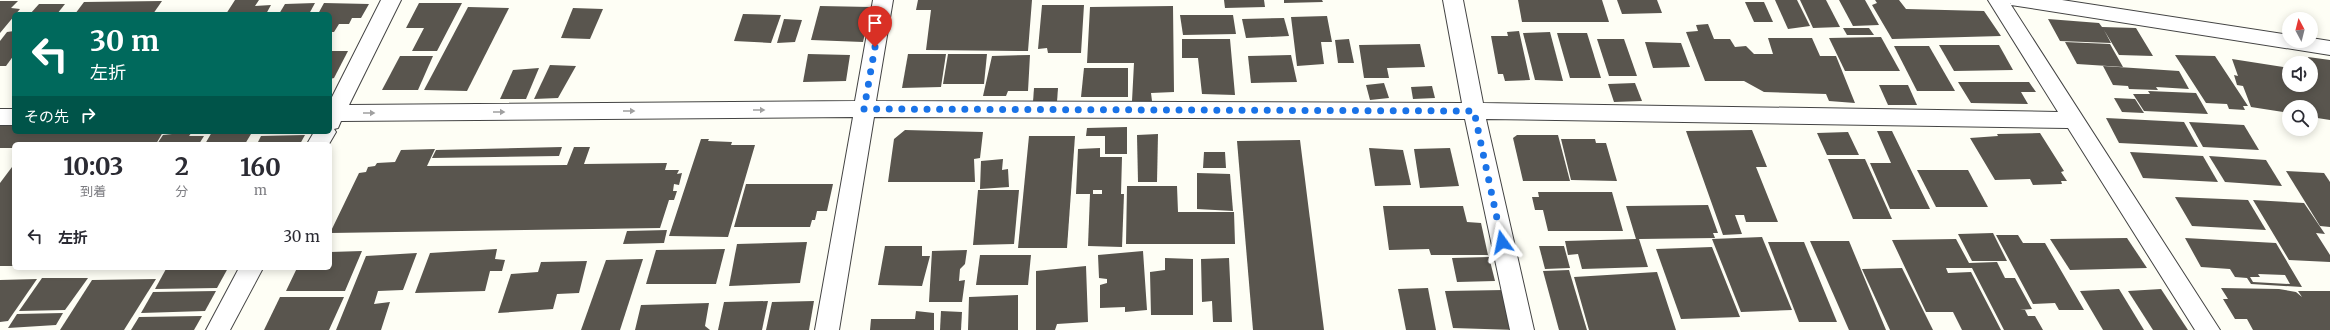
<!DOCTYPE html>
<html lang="ja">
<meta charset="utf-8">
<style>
body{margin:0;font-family:Merriweather,"Noto Sans JP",serif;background:#f2f2f3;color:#2b2b33;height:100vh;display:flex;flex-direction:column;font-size:15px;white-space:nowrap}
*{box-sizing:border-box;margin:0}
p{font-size:13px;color:#7c7c81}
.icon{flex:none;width:22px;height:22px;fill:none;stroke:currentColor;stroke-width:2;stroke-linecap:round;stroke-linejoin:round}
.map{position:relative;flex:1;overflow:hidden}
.drawer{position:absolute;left:12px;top:142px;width:320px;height:128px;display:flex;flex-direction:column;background:#fff;border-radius:6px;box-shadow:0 2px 10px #0003}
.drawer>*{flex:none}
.banner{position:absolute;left:12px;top:12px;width:320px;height:122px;border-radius:6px;box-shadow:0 2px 10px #0003;background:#00695c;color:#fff;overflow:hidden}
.needle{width:26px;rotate:353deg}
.controls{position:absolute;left:2282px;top:12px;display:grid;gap:8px}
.controls a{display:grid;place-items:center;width:36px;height:36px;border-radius:50%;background:#fff;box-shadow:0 2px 10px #0003;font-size:20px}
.pin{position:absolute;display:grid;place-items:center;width:34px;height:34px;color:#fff;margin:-41px -17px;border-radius:50% 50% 50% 0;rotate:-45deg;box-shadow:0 0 4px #0007}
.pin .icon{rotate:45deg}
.me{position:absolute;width:44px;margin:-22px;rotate:348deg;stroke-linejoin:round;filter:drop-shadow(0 0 3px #0008)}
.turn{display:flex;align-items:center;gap:14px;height:84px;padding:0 12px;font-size:18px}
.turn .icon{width:52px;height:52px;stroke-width:2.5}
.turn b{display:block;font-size:28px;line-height:34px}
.then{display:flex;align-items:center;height:38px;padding:0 12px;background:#0003;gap:8px;font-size:15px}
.eta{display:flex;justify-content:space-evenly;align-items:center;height:68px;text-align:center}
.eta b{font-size:24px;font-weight:700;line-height:28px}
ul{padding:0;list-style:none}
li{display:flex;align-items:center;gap:12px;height:52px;padding:0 12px}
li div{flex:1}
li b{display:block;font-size:15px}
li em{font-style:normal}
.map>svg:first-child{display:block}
.building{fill:#59554e;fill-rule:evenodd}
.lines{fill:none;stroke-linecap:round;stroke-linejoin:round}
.minor-casing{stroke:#444;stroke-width:2}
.minor{fill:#fff;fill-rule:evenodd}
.oneway{fill:#a0a0a0}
.route{stroke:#1a73e8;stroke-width:7;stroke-dasharray:0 12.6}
</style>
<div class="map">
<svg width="2330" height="330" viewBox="0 0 2330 330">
<rect width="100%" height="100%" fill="#fefef5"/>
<g class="building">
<polygon points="235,0 259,0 255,6 271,5 266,14 226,14"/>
<polygon points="918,0 1032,0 1028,51 926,50 931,10 916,10"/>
<polygon points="1224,0 1264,0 1265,7 1225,8"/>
<polygon points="1284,0 1322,0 1323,2 1284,3"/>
<polygon points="1518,0 1602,0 1609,22 1522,22"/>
<polygon points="1617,0 1657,0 1662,13 1622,14"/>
<polygon points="1775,0 1797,0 1810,26 1788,29"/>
<polygon points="1800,0 1826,0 1840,27 1813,28"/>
<polygon points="1839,0 1865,0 1879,25 1853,26"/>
<polygon points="1875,0 1899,0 1906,9 1984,11 2001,36 1892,39 1872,5 1877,3"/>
<polygon points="0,1 18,1 11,8 20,9 0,33"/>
<polygon points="162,1 153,14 75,14 84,2"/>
<polygon points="1745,2 1764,2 1773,22 1754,22"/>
<polygon points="315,3 309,14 279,14 285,4"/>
<polygon points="324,3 369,4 361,18 352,18 349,24 339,24 334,32 330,32 330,14 318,14"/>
<polygon points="419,3 462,3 437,51 412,51 424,28 406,28"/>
<polygon points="39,4 65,4 57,14 30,14"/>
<polygon points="1042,5 1084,5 1081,53 1048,53 1047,48 1038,49"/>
<polygon points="820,6 871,7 863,42 811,40"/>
<polygon points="1173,6 1174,92 1151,93 1152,101 1132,101 1134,63 1087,63 1090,7"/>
<polygon points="468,7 509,8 467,91 424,90"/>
<polygon points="573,8 603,9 590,39 561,38"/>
<polygon points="743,14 781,15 771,43 734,41"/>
<polygon points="1180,15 1233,15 1236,34 1183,35"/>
<polygon points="1327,16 1332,42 1321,42 1324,64 1297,66 1291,17"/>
<polygon points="1284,18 1289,36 1246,38 1242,19"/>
<polygon points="784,19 802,20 795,42 777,43"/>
<polygon points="2048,19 2099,23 2102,27 2136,28 2153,56 2119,55 2104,30 2111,43 2060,41"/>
<polygon points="1708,24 1714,39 1730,39 1735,47 1746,46 1754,54 1773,54 1768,38 1812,38 1820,56 1836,56 1855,103 1829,101 1826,94 1764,92 1744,81 1705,81 1686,32 1698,31 1696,25"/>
<polygon points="1843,28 1869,28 1874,35 1847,35"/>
<polygon points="14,31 14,55 6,66 0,66 0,41 7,32"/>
<polygon points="1519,31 1530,80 1505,81 1503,74 1498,74 1491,36 1508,36 1507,32"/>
<polygon points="1550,32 1563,81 1535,80 1523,33"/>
<polygon points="1557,33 1587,33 1601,78 1570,78"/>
<polygon points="1881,37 1900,71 1845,71 1829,38"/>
<polygon points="1182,39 1230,39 1235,95 1202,94 1198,58 1182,58"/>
<polygon points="1349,39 1354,63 1338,63 1335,40"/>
<polygon points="1597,39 1624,39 1637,76 1609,76"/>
<polygon points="1645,42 1681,43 1690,67 1653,68"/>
<polygon points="2065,42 2110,44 2123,67 2077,64"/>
<polygon points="1420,44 1425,67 1387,68 1389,78 1364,78 1359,45"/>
<polygon points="1939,45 1999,45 2013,70 1954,71"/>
<polygon points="1894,46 1929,46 1955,91 1917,91"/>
<polygon points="330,51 348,51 334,78 330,79"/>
<polygon points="808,54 850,55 846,81 803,82"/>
<polygon points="908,54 946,54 941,87 902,88"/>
<polygon points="948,54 987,54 984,84 943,84"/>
<polygon points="1030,55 1028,91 1008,91 1006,96 983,96 992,56"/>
<polygon points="1291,55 1297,82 1251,83 1248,56"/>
<polygon points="2175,55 2215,56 2248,106 2243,106 2245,110 2229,109 2227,104 2206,103"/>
<polygon points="400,56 433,56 418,90 382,90"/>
<polygon points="2308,57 2330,60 2330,120 2311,117 2311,107 2289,107 2289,113 2251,107 2243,86 2237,85 2234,75 2238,76 2232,59 2289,68 2289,85 2311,85 2311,72 2314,72"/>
<polygon points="550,65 576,66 558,98 534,99"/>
<polygon points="2103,66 2179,71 2189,89 2156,87 2158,90 2129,89 2128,86 2113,85"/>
<polygon points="539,68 526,99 500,99 513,70"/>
<polygon points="1084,68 1128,68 1128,97 1081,97"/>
<polygon points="1958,82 2029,82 2036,92 2021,92 2028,104 1971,103"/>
<polygon points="1384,83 1389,98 1370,100 1366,85"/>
<polygon points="1635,83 1642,101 1614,102 1608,84"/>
<polygon points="1879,85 1908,85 1917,105 1888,105"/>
<polygon points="1432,86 1435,98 1413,99 1411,87"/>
<polygon points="1034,88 1058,88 1057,102 1033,102"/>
<polygon points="2148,91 2196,93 2208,114 2144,111 2133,94 2150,94"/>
<polygon points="2114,98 2135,99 2144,113 2122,112"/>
<polygon points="2106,118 2184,122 2198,147 2119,143"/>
<polygon points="2189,122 2244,125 2259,150 2203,147"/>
<polygon points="0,125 14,125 14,132 163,132 156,144 14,144 14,148 0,148"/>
<polygon points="1127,127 1127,154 1105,154 1105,136 1086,136 1087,128"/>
<polygon points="905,130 983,132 980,158 974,159 975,182 888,182 894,139"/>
<polygon points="1752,130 1767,167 1756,167 1778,222 1746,222 1744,215 1735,215 1742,234 1723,235 1686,131"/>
<polygon points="1877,131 1892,131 1930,209 1890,209 1870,163 1891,163"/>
<polygon points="174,132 192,132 189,136 204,136 199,144 157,144 163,135 172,134"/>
<polygon points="212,132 234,132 233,134 251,134 245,144 205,144"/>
<polygon points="1848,132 1859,155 1827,155 1817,133"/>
<polygon points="2040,133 2064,171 2061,172 2067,181 2061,181 2062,184 2033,185 2030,179 1995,180 1970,138 1998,136 1997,134"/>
<polygon points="1158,134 1157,182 1138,182 1137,135"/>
<polygon points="305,135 300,144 257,144 261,136"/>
<polygon points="1517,135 1558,135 1570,181 1523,181 1513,138"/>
<polygon points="1029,136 1075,136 1067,248 1018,248"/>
<polygon points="701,139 709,139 708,141 732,142 731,145 755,145 728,237 669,236"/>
<polygon points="1561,139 1595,139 1596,143 1606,143 1617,181 1571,180"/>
<polygon points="1300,140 1324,330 1253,330 1237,141"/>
<polygon points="562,147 559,156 432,158 436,150"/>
<polygon points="574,147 590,147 584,164 667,163 665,170 679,170 677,174 682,173 679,185 674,184 673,191 677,191 674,200 669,200 660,228 330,233 359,173 366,172 368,167 375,166 377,163 395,162 401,150 435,149 427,166 567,165"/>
<polygon points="1100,148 1100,157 1122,157 1121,194 1102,194 1102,190 1093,190 1093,194 1076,194 1078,149"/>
<polygon points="1369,148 1403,150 1411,185 1375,186"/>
<polygon points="1450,148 1459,186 1420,188 1414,149"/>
<polygon points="1204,152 1225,152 1226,168 1203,168"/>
<polygon points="2130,152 2203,156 2218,182 2143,178"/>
<polygon points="2209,156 2266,160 2282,186 2225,182"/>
<polygon points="1003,159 1002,170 1008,169 1009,187 980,189 981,161"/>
<polygon points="1828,159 1865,159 1892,219 1853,219"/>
<polygon points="12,167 14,167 14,266 0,266 0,183"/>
<polygon points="1917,170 1968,170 1988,207 1936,207"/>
<polygon points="2286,171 2324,173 2330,182 2330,227 2320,226"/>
<polygon points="1197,173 1230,174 1233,211 1197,209"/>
<polygon points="746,184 833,184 827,211 817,211 815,220 812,220 810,227 734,227"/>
<polygon points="1127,186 1177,186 1178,212 1234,212 1235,244 1126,244"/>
<polygon points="978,190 1019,190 1014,244 973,245"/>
<polygon points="1538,192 1612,192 1623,231 1548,231 1543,210 1535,210 1532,197 1539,197"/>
<polygon points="1090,194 1124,194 1122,247 1088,246"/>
<polygon points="2175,197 2248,200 2266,230 2192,226"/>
<polygon points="2253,200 2304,203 2325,234 2316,233 2330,255 2330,262 2289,260"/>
<polygon points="1708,205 1718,233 1713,233 1715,238 1639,239 1648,267 1582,269 1578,254 1568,255 1565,241 1636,239 1626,206"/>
<polygon points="1383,206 1463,206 1467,222 1481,223 1488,255 1431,255 1429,249 1389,250"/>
<polygon points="667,230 664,243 623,244 627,231"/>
<polygon points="1993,233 2007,261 1972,261 1958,234"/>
<polygon points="1996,235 2018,235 2023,243 2045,243 2084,310 2059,310 2055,303 2033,304"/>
<polygon points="1762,237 1792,310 1741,312 1712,239"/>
<polygon points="2127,238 2147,268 2070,270 2050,239"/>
<path d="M2185 238 2276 243 2302 287 2251 284 2247 278 2235 277 2230 269 2201 267ZM2258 274 2285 275 2290 284 2253 282 2250 277H2260Z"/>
<polygon points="1956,239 1969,263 1997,262 2005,278 2015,278 2032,309 2020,310 2025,310 2028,316 2035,316 2043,330 2004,330 1972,268 1946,268 1948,273 1971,272 2001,330 1962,330 1953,312 1926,312 1892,240"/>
<polygon points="1810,241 1849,241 1886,330 1849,330"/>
<polygon points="807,242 800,283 729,286 737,244"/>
<polygon points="1768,242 1804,242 1837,322 1799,322"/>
<polygon points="885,246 922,246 922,256 930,256 922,286 878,285"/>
<polygon points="1539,246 1564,246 1570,268 1545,269"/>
<polygon points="1712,247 1740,317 1681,319 1656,249"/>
<polygon points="497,249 495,259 505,260 502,271 490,271 485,291 415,293 430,253"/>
<polygon points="725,249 716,284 646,284 656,250"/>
<polygon points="967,250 965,264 960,269 959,281 965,280 962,302 929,302 932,251"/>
<polygon points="362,251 345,291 286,291 297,268 330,268 330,252"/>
<polygon points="1143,251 1147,310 1125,312 1125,307 1100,308 1100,285 1107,283 1107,279 1099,278 1098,255"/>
<polygon points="417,253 403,290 378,291 374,304 390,302 381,330 336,330 366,256"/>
<polygon points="980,255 1031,255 1028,285 976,285"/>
<polygon points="1489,257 1495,281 1457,282 1452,258"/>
<polygon points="1165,258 1193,259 1193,315 1151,315 1150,272 1165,270"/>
<polygon points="1229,258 1232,322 1213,322 1212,301 1202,302 1201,259"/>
<polygon points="643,259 620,330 581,330 606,260"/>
<polygon points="587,261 579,293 557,294 553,309 498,313 511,274 538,272 541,262"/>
<polygon points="1086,266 1088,322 1057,324 1055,330 1036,330 1036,271"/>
<polygon points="228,268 217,288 155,289 166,269"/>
<polygon points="1902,268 1933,330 1890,330 1862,269"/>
<polygon points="1569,270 1587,330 1559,330 1543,271"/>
<polygon points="1657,272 1676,330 1618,330 1614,317 1618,330 1589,330 1574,277"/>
<polygon points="42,278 88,278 65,310 19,311"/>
<polygon points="37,279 8,321 0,322 0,280"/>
<polygon points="156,279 124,330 60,330 92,280"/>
<polygon points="1428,288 1436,330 1406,330 1398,289"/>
<polygon points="2221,288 2279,289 2296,292 2302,297 2298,291 2330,291 2330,330 2253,330 2247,319 2235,319 2223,299 2228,299"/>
<polygon points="2119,289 2144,330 2103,330 2080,291"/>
<polygon points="2161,289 2188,330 2153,330 2128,291"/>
<polygon points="1504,290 1516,330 1453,328 1445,291"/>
<polygon points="216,291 205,311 141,313 153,292"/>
<polygon points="1018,295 1018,330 968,330 969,297"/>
<polygon points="280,297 344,297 329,330 264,330"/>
<polygon points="768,301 762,330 718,330 724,302"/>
<polygon points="814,301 809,330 766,330 772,302"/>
<polygon points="709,303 705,326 710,330 635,330 641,305"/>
<polygon points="916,311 934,313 934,330 870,330 871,319 915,319"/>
<polygon points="941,311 962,312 961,330 940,330"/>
<polygon points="63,313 56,325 8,328 17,314"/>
<polygon points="202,316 194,330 131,330 139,317"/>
</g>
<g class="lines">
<defs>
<g id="minor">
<polygon points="381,0 401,0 349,105 855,101 873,0 893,0 876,101 1462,103 1443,0 1463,0 1483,103 2058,112 1988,0 2008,0 2011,4 2008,0 2062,0 2289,35 2289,41 2311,41 2311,38 2330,41 2330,55 2011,5 2220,330 2195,330 2068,128 1486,119 1534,330 1510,330 1465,119 874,117 839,330 815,330 853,117 341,121 338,128 334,129 336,132 329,144 307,144 314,132 330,132 330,101"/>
<rect x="0" y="109" width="14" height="16"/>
<polygon points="239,268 263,268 230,330 206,330"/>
</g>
</defs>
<use href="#minor" class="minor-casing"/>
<use href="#minor" class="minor"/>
</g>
<defs><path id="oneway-solid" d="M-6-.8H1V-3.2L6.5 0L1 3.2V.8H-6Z"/></defs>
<g class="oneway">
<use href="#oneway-solid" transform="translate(759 110)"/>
<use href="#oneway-solid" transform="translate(629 111)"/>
<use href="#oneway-solid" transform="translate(499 112)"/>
<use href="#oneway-solid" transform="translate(369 113)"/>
</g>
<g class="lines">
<polyline class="route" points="875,47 864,109 1474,111 1502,242"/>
</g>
</svg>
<div class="controls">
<a><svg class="needle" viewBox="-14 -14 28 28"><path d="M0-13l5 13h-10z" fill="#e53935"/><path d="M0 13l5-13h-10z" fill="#7c7c81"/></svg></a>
<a><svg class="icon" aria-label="sound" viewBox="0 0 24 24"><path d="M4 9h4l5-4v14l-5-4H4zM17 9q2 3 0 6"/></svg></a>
<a><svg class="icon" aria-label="search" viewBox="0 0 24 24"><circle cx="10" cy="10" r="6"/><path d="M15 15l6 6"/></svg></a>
</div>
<div class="pin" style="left:875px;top:47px;background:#d93025"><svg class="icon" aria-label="arrive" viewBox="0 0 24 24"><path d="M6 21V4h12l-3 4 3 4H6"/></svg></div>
<svg class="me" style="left:1502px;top:242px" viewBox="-20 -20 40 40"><path d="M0-17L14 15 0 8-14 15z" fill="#1a73e8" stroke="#fff" stroke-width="4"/></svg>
<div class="banner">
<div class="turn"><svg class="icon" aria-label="left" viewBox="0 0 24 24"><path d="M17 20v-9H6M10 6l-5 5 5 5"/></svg><div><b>30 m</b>左折</div></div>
<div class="then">その先<svg class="icon" aria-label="right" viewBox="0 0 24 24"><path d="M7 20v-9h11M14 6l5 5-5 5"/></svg></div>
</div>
<section class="drawer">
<div class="eta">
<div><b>10:03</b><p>到着</p></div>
<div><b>2</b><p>分</p></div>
<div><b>160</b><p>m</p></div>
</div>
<ul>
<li><svg class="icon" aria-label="left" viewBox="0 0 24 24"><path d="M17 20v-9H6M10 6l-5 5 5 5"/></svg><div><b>左折</b></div><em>30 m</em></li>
</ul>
</section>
</div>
